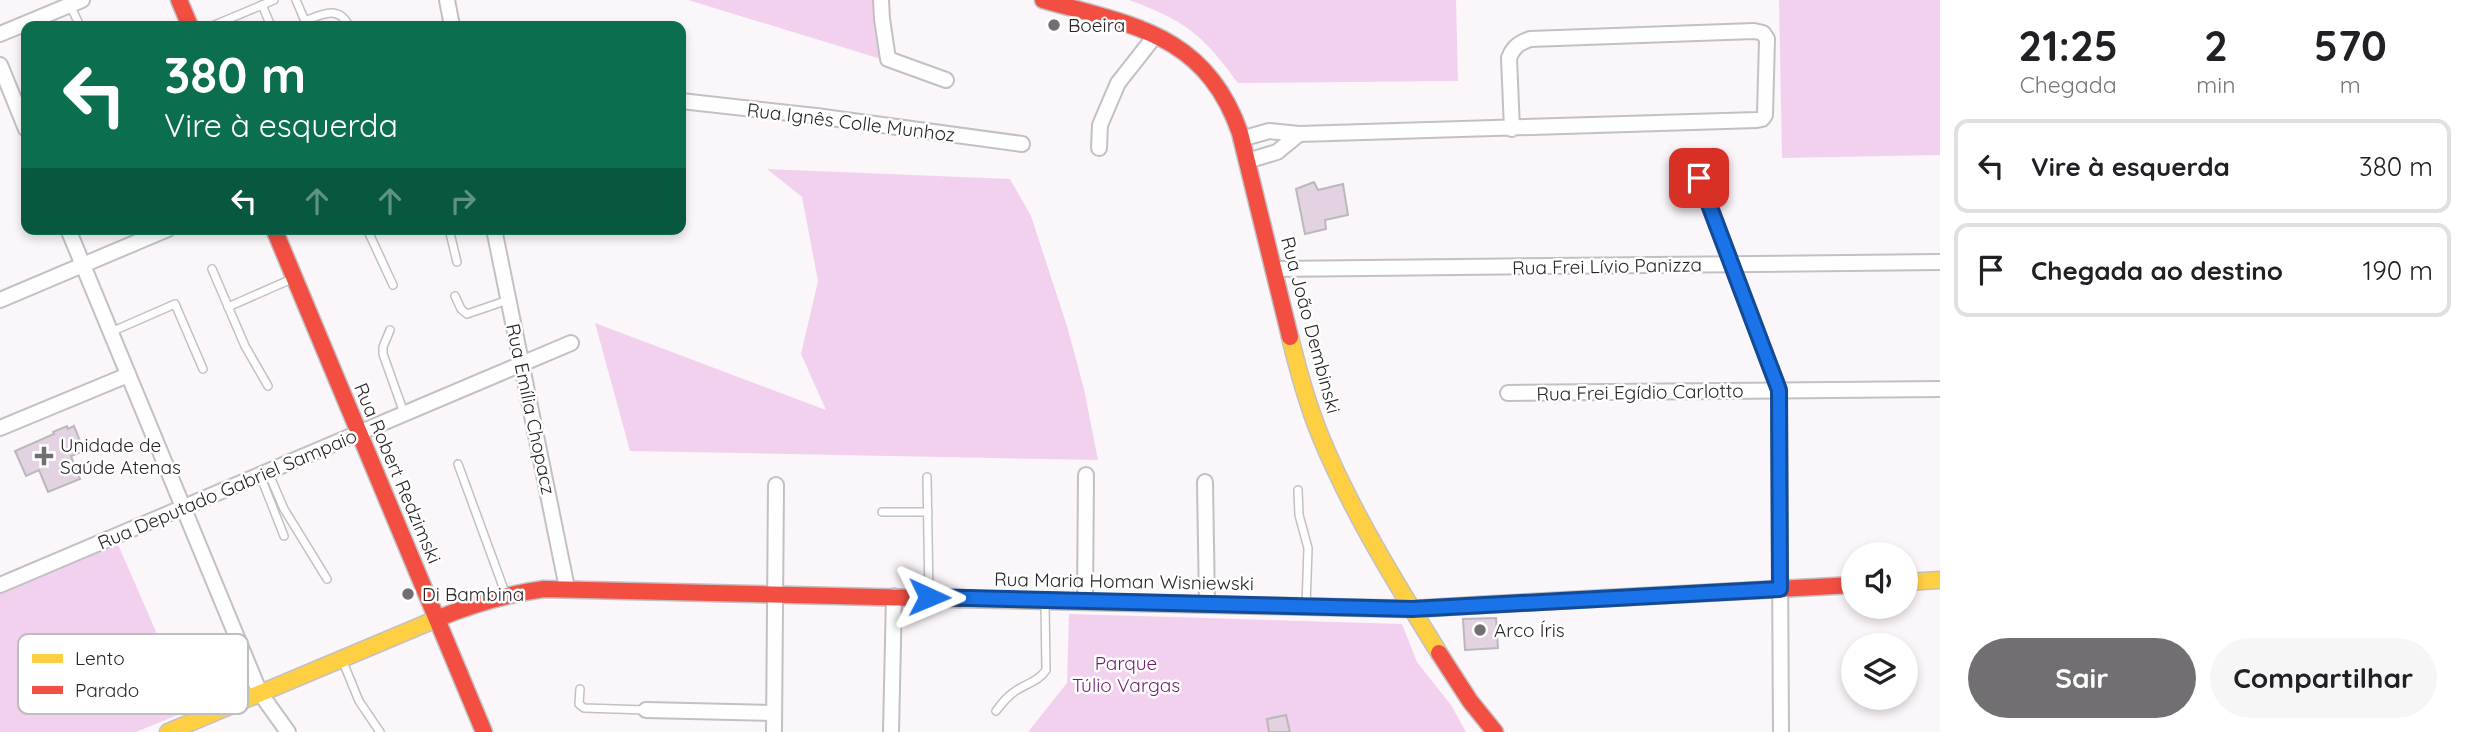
<!DOCTYPE html>
<html lang="pt">
<meta charset="utf-8">
<style>
body{margin:0;font-family:Quicksand,sans-serif;background:#f6f6f6;color:#202124;height:100vh;display:flex;flex-direction:column;font-size:26px;white-space:nowrap}
*{box-sizing:border-box;margin:0}
p{font-size:23px;color:#757577}
.icon{flex:none;width:38px;height:38px;fill:none;stroke:currentColor;stroke-width:2;stroke-linecap:round;stroke-linejoin:round}
.map{position:relative;flex:1;overflow:hidden}
.side{display:flex;flex-direction:column;background:#fff;width:525px}
.side>*{flex:none}
.guide{position:absolute;left:21px;top:21px;width:665px;height:214px;border-radius:14px;box-shadow:0 4px 10px #0003;background:#0b6e4f;color:#fff;overflow:hidden}
.controls{position:absolute;left:1841px;top:542px;display:grid;gap:14px}
.controls a{display:grid;place-items:center;width:77px;height:77px;border-radius:50%;background:#fff;box-shadow:0 4px 10px #0003;font-size:35px}
.pin{position:absolute;display:grid;place-items:center;width:60px;height:60px;color:#fff;margin:-30px;border-radius:14px;box-shadow:0 4px 10px #0006}
.me{position:absolute;width:77px;margin:-38px;rotate:91deg;stroke-linejoin:round;filter:drop-shadow(0 0 5px #0008)}
.turn{display:flex;align-items:center;gap:24px;height:147px;padding:0 28px;font-size:32px}
.turn .icon{width:91px;height:91px;stroke-width:2.5}
.turn b{display:block;font-size:49px;line-height:60px}
.lanes{display:flex;align-items:center;height:66px;padding:0 28px;background:#0003;justify-content:center;gap:35px;direction:ltr}
.lanes .off{opacity:.35}
.eta{display:flex;justify-content:space-evenly;align-items:center;height:119px;text-align:center}
.eta b{font-size:42px;font-weight:700;line-height:49px}
.cta{display:flex;gap:14px;margin-top:auto;padding:14px 28px}
.cta a{flex:1;height:80px;border-radius:42px;background:#726f72;color:#fff;font-size:28px;font-weight:700;line-height:80px;text-align:center}
.cta a+a{background:#f6f6f6;color:#202124}
ul{padding:0;list-style:none}
li{display:flex;align-items:center;gap:21px;height:94px;margin:0 14px 10px;padding:0 14px;border:4px solid #e0e0e0;border-radius:14px}
li div{flex:1}
li b{display:block;font-size:26px}
li em{font-style:normal}
main{display:flex;flex:1;min-height:0}
.map>svg:first-child{display:block}
.green{fill:#f2d1ef}
.building{fill:#e3d2e1;stroke:#bbb8bb;stroke-width:2}
.lines{fill:none;stroke-linecap:round;stroke-linejoin:round}
.lane-casing{stroke:#c3c0c3;stroke-width:10}
.street-casing{stroke:#c3c0c3;stroke-width:18}
.slow-casing{stroke:#c3c0c3;stroke-width:19}
.jam-casing{stroke:#c3c0c3;stroke-width:19}
.lane{stroke:#fefefe;stroke-width:7}
.street{stroke:#fefefe;stroke-width:14}
.slow{stroke:#ffcf43;stroke-width:16}
.jam{stroke:#f24e42;stroke-width:16}
.route-casing{stroke:#114b97;stroke-width:18}
.route{stroke:#1a73e8;stroke-width:12}
.poi-dot{fill:#726f72;stroke:#fff;stroke-width:2.5}
.labels{text-anchor:middle;stroke-width:5;stroke-linejoin:round;paint-order:stroke}
.poi-label{font-size:19px;fill:#292628;stroke:#fff;text-anchor:start}
.street-label{font-size:19px;fill:#292628;stroke:#fff}
.park-label{font-size:19px;fill:#731b71;stroke:#fff}
.key{fill:#fff;stroke:#bfbebe;stroke-width:2}
.key-label{font-size:19px;fill:#292628}
</style>
<main>
<div class="map">
<svg width="1940" height="732" viewBox="0 0 1940 732">
<rect width="100%" height="100%" fill="#fbf6fa"/>
<g class="green">
<polygon points="688,0 877,0 876,18 881,59"/>
<path d="M1129 0H1456L1458 81 1238 83C1203 35 1186 21 1129 0Z"/>
<polygon points="1779,0 1940,0 1940,155 1782,158"/>
<polygon points="767,169 1010,179 1031,216 1067,326 1084,389 1098,460 630,451 595,323 826,410 801,354 818,281 802,197"/>
<polygon points="117,542 190,710 136,732 0,732 0,591"/>
<polygon points="1069,614 1402,624 1417,662 1451,705 1466,732 1028,732 1067,683"/>
</g>
<g class="building">
<polygon points="1314,182 1318,190 1343,184 1348,215 1325,220 1326,229 1305,234 1296,189"/>
<polygon points="67,426 68,429 74,426 84,451 71,456 80,479 48,492 39,470 26,476 15,451 54,434 53,432"/>
<polygon points="1496,618 1498,648 1465,650 1463,619"/>
<polygon points="1286,715 1290,732 1269,732 1267,719"/>
</g>
<g class="lines">
<defs>
<g id="lane">
<polyline points="296,0 307,26"/>
<polyline points="70,5 80,26"/>
<polyline points="262,5 271,26"/>
<path d="M305 21C322 14 339 5 349 26"/>
<polyline points="212,26 274,0"/>
<polyline points="367,229 393,285"/>
<polyline points="449,229 457,262"/>
<polyline points="212,269 245,346 268,386"/>
<polyline points="455,296 461,309 467,314 508,300"/>
<polyline points="228,307 294,278"/>
<polyline points="390,330 383,347 383,354 404,413"/>
<polyline points="111,332 175,304 203,369"/>
<polyline points="458,464 506,595"/>
<polyline points="268,472 284,509 327,579"/>
<polyline points="260,475 284,536"/>
<polyline points="927,477 929,596"/>
<polyline points="1298,490 1299,515 1308,548 1306,606"/>
<polyline points="882,512 928,512"/>
<polyline points="343,662 359,701 380,732"/>
<polyline points="580,689 579,704 584,708 646,710"/>
<path d="M996 711C1002 703 1008 695 1017 690 1028 683 1039 681 1046 670L1045 604"/>
</g>
<g id="street">
<polyline points="447,0 452,26"/>
<polyline points="881,0 882,19 888,59 946,80"/>
<polyline points="0,34 82,0"/>
<polyline points="0,65 26,129"/>
<polyline points="681,101 816,116 1022,144"/>
<path d="M1241 139 1269 131 1299 134 1757 120 1762 119 1765 115 1767 39 1763 33 1754 31 1530 39C1519 43 1513 47 1509 58L1512 129"/>
<polyline points="1099,148 1100,125 1118,83 1155,36"/>
<polyline points="1247,161 1277,152 1299,134"/>
<polyline points="1699,178 1779,390 1781,732"/>
<polyline points="68,229 260,693 288,732"/>
<polyline points="494,229 567,588"/>
<polyline points="1274,269 1940,262"/>
<polyline points="0,300 168,229"/>
<polyline points="1508,393 1940,389"/>
<polyline points="0,428 128,375"/>
<polyline points="1205,482 1207,604"/>
<polyline points="0,585 571,343"/>
<polyline points="1085,601 1086,475"/>
<polyline points="646,710 774,713"/>
<polyline points="774,732 776,485"/>
<polyline points="891,732 894,596"/>
</g>
<g id="slow">
<path d="M1290 337C1298 370 1307 403 1320 435 1351 511 1396 583 1439 653"/>
<polyline points="1906,582 1940,580"/>
<polyline points="959,599 1412,609 1479,605"/>
<polyline points="168,732 439,618"/>
</g>
<g id="jam">
<polyline points="179,0 190,26"/>
<path d="M1043 0C1132 25 1206 34 1240 133L1290 337"/>
<polyline points="274,229 484,732"/>
<polyline points="1479,605 1853,585"/>
<path d="M439 618C473 604 507 594 544 589L959 599"/>
<polyline points="1439,653 1470,701 1495,732"/>
</g>
</defs>
<use href="#lane" class="lane-casing"/>
<use href="#street" class="street-casing"/>
<use href="#slow" class="slow-casing"/>
<use href="#jam" class="jam-casing"/>
<use href="#lane" class="lane"/>
<use href="#street" class="street"/>
<use href="#slow" class="slow"/>
<use href="#jam" class="jam"/>
</g>
<g class="lines">
<defs>
<polyline id="route" points="929,597 1412,609 1780,589 1779,390 1699,178"/>
</defs>
<use href="#route" class="route-casing"/>
<use href="#route" class="route"/>
</g>
<g class="poi-dot">
<circle cx="1054" cy="25" r="7"/>
<path d="M40.5 445.5h7v7h7v7h-7v7h-7v-7h-7v-7h7z"/>
<circle cx="408" cy="594" r="7"/>
<circle cx="1480" cy="630" r="7"/>
</g>
<g class="labels">
<g class="poi-label">
<text x="1068" y="32">Boeira</text>
<text x="60" y="452">Unidade de<tspan x="60" dy="22">Saúde Atenas</tspan></text>
<text x="422" y="601">Di Bambina</text>
<text x="1494" y="637">Arco Íris</text>
</g>
<g class="street-label">
<text transform="translate(851 122) rotate(7)" y="7">Rua Ignês Colle Munhoz</text>
<text transform="translate(1607 266) rotate(-1)" y="7">Rua Frei Lívio Panizza</text>
<text transform="translate(1311 325) rotate(75)" y="7">Rua João Dembinski</text>
<text transform="translate(1640 392) rotate(-1)" y="7">Rua Frei Egídio Carlotto</text>
<text transform="translate(531 409) rotate(78)" y="7">Rua Emília Chopacz</text>
<text transform="translate(398 473) rotate(67)" y="7">Rua Robert Redzimski</text>
<text transform="translate(227 489) rotate(-23)" y="7">Rua Deputado Gabriel Sampaio</text>
<text transform="translate(1124 581) rotate(1)" y="7">Rua Maria Homan Wisniewski</text>
</g>
<g class="park-label">
<text x="1126" y="670">Parque<tspan x="1126" dy="22">Túlio Vargas</tspan></text>
</g>
</g>
<rect x="18" y="634" width="230" height="80" rx="10" class="key"/>
<rect x="32" y="654" width="31" height="9" fill="#ffcf43"/>
<rect x="32" y="686" width="31" height="8" fill="#f24e42"/>
<g class="key-label">
<text x="75" y="665">Lento</text>
<text x="75" y="697">Parado</text>
</g>
</svg>
<div class="controls">
<a><svg class="icon" aria-label="sound" viewBox="0 0 24 24"><path d="M4 9h4l5-4v14l-5-4H4zM17 9q2 3 0 6"/></svg></a>
<a><svg class="icon" aria-label="layers" viewBox="0 0 24 24"><path d="M12 4l9 5-9 5-9-5zM3 14l9 5 9-5"/></svg></a>
</div>
<div class="pin" style="left:1699px;top:178px;background:#d93025"><svg class="icon" aria-label="arrive" viewBox="0 0 24 24"><path d="M6 21V4h12l-3 4 3 4H6"/></svg></div>
<svg class="me" style="left:929px;top:597px" viewBox="-20 -20 40 40"><path d="M0-17L14 15 0 8-14 15z" fill="#1a73e8" stroke="#fff" stroke-width="4"/></svg>
<div class="guide">
<div class="turn"><svg class="icon" aria-label="left" viewBox="0 0 24 24"><path d="M17 20v-9H6M10 6l-5 5 5 5"/></svg><div><b>380 m</b>Vire à esquerda</div></div>
<div class="lanes"><svg class="icon" aria-label="left" viewBox="0 0 24 24"><path d="M17 20v-9H6M10 6l-5 5 5 5"/></svg><svg class="icon off" aria-label="ahead" viewBox="0 0 24 24"><path d="M12 20V5M6 11l6-6 6 6"/></svg><svg class="icon off" aria-label="ahead" viewBox="0 0 24 24"><path d="M12 20V5M6 11l6-6 6 6"/></svg><svg class="icon off" aria-label="right" viewBox="0 0 24 24"><path d="M7 20v-9h11M14 6l5 5-5 5"/></svg></div>
</div>
</div>
<section class="side">
<div class="eta">
<div><b>21:25</b><p>Chegada</p></div>
<div><b>2</b><p>min</p></div>
<div><b>570</b><p>m</p></div>
</div>
<ul>
<li><svg class="icon" aria-label="left" viewBox="0 0 24 24"><path d="M17 20v-9H6M10 6l-5 5 5 5"/></svg><div><b>Vire à esquerda</b></div><em>380 m</em></li>
<li><svg class="icon" aria-label="arrive" viewBox="0 0 24 24"><path d="M6 21V4h12l-3 4 3 4H6"/></svg><div><b>Chegada ao destino</b></div><em>190 m</em></li>
</ul>
<div class="cta"><a>Sair</a><a>Compartilhar</a></div>
</section>
</main>
